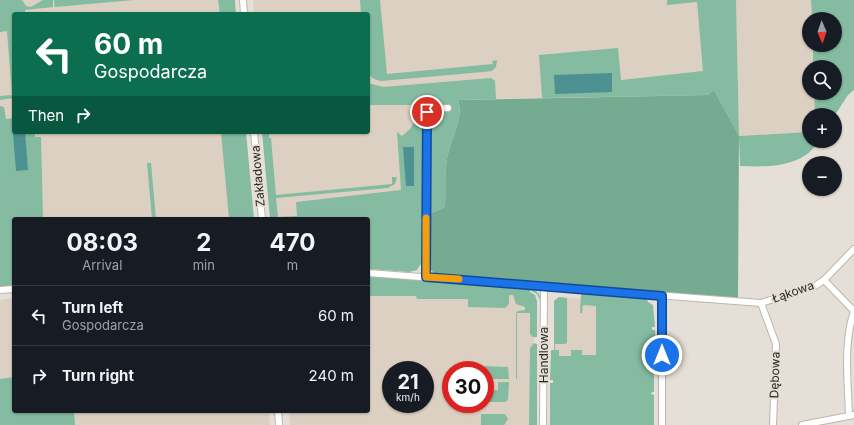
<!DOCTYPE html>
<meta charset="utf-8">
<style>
body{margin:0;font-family:Inter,sans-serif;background:#20242c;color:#f1f3f6;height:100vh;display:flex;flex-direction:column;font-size:15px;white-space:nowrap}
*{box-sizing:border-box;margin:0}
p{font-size:13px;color:#9ea1a6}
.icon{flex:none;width:22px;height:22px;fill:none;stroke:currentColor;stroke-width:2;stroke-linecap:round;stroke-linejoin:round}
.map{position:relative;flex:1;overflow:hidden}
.drawer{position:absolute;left:12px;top:217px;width:358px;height:196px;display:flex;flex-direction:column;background:#171b24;border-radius:4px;box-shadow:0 1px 3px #0004}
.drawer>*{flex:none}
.hud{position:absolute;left:12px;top:12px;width:358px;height:122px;border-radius:4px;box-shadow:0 1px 3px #0004;background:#0b6e4f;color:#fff;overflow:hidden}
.needle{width:26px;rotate:178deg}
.fabs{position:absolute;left:802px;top:12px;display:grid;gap:8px}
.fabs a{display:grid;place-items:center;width:40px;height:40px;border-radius:50%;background:#171b24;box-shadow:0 1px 3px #0004;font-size:20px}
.speed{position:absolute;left:382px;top:361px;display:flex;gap:8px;font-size:20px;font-weight:700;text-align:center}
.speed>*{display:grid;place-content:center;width:52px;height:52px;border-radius:50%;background:#171b24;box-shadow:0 1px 3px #0004;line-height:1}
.speed small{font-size:10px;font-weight:400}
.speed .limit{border:6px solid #d22;background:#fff;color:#111}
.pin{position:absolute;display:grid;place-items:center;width:34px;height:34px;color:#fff;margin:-17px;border:2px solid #fff;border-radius:50%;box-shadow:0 1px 4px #0007}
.me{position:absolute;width:44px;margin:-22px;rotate:0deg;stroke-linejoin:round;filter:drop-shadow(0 0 3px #0008)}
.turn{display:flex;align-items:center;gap:14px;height:84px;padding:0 16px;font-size:18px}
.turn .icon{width:52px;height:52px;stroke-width:2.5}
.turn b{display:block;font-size:28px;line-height:34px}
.then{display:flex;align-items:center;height:38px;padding:0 16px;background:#0003;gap:8px;font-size:15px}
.eta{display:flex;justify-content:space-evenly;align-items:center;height:68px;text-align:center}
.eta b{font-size:24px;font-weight:700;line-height:28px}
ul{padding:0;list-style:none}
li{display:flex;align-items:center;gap:12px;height:60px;padding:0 16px;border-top:1px solid #363941}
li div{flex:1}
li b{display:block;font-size:15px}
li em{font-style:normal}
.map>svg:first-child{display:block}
.built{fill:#dcd0c3;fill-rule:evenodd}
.green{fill:#84bba1}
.forest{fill:#74ab91}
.water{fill:#4d9192}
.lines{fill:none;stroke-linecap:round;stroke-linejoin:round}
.minor-casing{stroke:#bcb6ae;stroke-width:8}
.minor{stroke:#fff;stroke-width:6}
.route-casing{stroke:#114b97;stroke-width:10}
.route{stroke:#1a73e8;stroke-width:7}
.slow{stroke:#f59e0b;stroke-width:7}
.labels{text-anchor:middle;stroke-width:4;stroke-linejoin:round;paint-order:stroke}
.street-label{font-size:12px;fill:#292623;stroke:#e6dfd7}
</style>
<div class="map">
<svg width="854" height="425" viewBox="0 0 854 425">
<rect width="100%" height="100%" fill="#e6dfd7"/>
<g class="built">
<polygon points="0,0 233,0 234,14 14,14 14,132 245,132 252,219 36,219 0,159"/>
<polygon points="253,0 711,0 708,95 419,100 418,188 368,219 272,219 265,132 368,132 368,14 254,14"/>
<polygon points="736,0 811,0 812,19 809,19 809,45 813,45 814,67 809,67 809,93 814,93 815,115 809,115 809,132 739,136"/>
<path d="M368 282 534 296 533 425H290L289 411H368ZM391 370H425V404H391ZM451 370H485V404H451Z"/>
<polygon points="559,297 604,300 600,359 554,360 554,301"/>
<polygon points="14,298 14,411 0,425 0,300"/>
<polygon points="73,411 269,411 270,425 74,425"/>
</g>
<g class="green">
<polygon points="0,0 22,0 26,6 31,7 43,0 53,0 53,7 25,10 25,14 14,14 14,98 0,100 0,96 12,95 7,31 0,32"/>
<polygon points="54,0 134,0 55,7"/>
<polygon points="218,0 235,0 236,14 220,14"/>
<polygon points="360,0 380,0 387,74 493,64 492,61 497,60 496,67 492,71 483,72 381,81 374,79 368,74 368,14 361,14"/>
<path d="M667 0H736L739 136 809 132V141H819C802 168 768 167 740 166L739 136 714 90 708 95 542 98 539 55 618 48 621 80 703 71 697 2 667 5Z"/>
<polygon points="811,0 854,0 854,90 848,95 835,115 815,115 814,93 835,93 835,67 813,67 813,45 835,45 835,19 812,19"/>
<path d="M491 78 495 81 496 99 458 100C464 118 452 136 448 154 444 170 446 190 445 207L429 214V124C434 114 439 111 450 110V105H368V83L383 87Z"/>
<polygon points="0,106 4,107 6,119 14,118 14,132 35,132 35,137 41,137 43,219 14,219 14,285 0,287"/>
<polygon points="411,117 420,118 423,124 422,262 417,270 409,272 368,269 368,219 270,219 262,132 269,132 269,138 271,138 276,195 392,184 392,177 397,177 395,184 388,188 276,198 278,217 297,216 296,202 401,190 397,132 402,136 410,129 415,121"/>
<polygon points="221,132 246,132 254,219 229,219"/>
<polygon points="147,163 151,163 156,219 152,219"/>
<path d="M368 275 530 288C538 291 540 294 541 302L537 294 530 290V292L535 295 537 301V337H533L530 334V313H517V379H516V313L518 311 525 310V307L516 304 513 295H509V304L505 308 468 307V299H417L416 296H368Z"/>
<polygon points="577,292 646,298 648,302 653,305 655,327 652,327 652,330 655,330 655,350 652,350 652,353 654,353 654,392 652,392 651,394 654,395 654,425 550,425 550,383 553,383 553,380 550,380 551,350 554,350 554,301 559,297 567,298 567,343 565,344 555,344 555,350 559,350 559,356 571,356 571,350 582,350 582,355 596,355 596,306 583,305 582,313 580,313 581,294 575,293"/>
<polygon points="534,343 537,344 537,425 529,425 530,348"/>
<polygon points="484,366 508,367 509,379 485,379"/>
<polygon points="14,377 14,411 74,411 75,425 0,425 0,379"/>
<polygon points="485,382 491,382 491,390 498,390 498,382 509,382 508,400 505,402 485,402"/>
<polygon points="481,414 505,414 508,419 504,425 481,425"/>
</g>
<path class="forest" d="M714 90 739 136 738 298 435 274 429 268V214L445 207C446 190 444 170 448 154 452 136 464 118 458 100L708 95Z"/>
<g class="water">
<polygon points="612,73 612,92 555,94 554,75"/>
<polygon points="12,122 14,122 14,132 25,132 28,170 16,171"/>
<polygon points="403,147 414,147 414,186 406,186"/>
</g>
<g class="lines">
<defs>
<g id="minor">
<polyline points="243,0 244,14"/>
<polyline points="254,132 262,219"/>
<polyline points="368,273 761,303 815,286 824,280 854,249"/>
<polyline points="426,277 426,113 431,109 448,108"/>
<polyline points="824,280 854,311"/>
<polyline points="0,290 14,289"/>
<polyline points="761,303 776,344 773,425"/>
<polyline points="278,411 279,425"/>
<path d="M849 416C848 381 843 345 854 311"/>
<polyline points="543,425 544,286"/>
<polyline points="662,425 662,296"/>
<polyline points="802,425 854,415"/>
</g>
</defs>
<use href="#minor" class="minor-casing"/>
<use href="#minor" class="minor"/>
</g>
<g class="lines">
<defs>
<polyline id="route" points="427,112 426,277 662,296 662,355"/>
</defs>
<use href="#route" class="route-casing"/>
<use href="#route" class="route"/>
<polyline class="slow" points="426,218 426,277 459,279"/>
</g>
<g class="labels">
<g class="street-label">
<text transform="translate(258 176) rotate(-95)" y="4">Zakładowa</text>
<text transform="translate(793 292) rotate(-19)" y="4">Łąkowa</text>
<text transform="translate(544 355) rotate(-90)" y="4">Handlowa</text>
<text transform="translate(775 375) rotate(-88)" y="4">Dębowa</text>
</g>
</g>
</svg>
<div class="fabs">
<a><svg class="needle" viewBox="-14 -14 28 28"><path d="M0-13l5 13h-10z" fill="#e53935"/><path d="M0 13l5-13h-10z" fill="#9ea1a6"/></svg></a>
<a><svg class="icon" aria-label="search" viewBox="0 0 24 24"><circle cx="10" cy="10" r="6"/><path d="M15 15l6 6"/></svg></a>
<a>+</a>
<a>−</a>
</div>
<div class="speed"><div>21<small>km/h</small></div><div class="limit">30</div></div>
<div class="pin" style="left:427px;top:112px;background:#d93025"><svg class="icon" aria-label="arrive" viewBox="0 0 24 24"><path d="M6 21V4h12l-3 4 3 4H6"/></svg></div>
<svg class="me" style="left:662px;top:355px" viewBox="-20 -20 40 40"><circle r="17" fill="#1a73e8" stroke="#fff" stroke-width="3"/><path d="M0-11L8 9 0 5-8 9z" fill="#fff"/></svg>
<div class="hud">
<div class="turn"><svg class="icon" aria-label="left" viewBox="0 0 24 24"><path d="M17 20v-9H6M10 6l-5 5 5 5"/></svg><div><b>60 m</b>Gospodarcza</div></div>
<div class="then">Then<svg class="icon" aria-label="right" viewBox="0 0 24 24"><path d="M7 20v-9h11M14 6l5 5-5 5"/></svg></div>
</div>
<section class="drawer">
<div class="eta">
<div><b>08:03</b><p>Arrival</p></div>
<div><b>2</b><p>min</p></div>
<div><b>470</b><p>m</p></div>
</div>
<ul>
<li><svg class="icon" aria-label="left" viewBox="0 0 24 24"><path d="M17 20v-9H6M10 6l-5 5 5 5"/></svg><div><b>Turn left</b><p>Gospodarcza</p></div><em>60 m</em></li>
<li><svg class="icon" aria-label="right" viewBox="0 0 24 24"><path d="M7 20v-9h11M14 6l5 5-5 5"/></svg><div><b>Turn right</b></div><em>240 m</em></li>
</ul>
</section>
</div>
